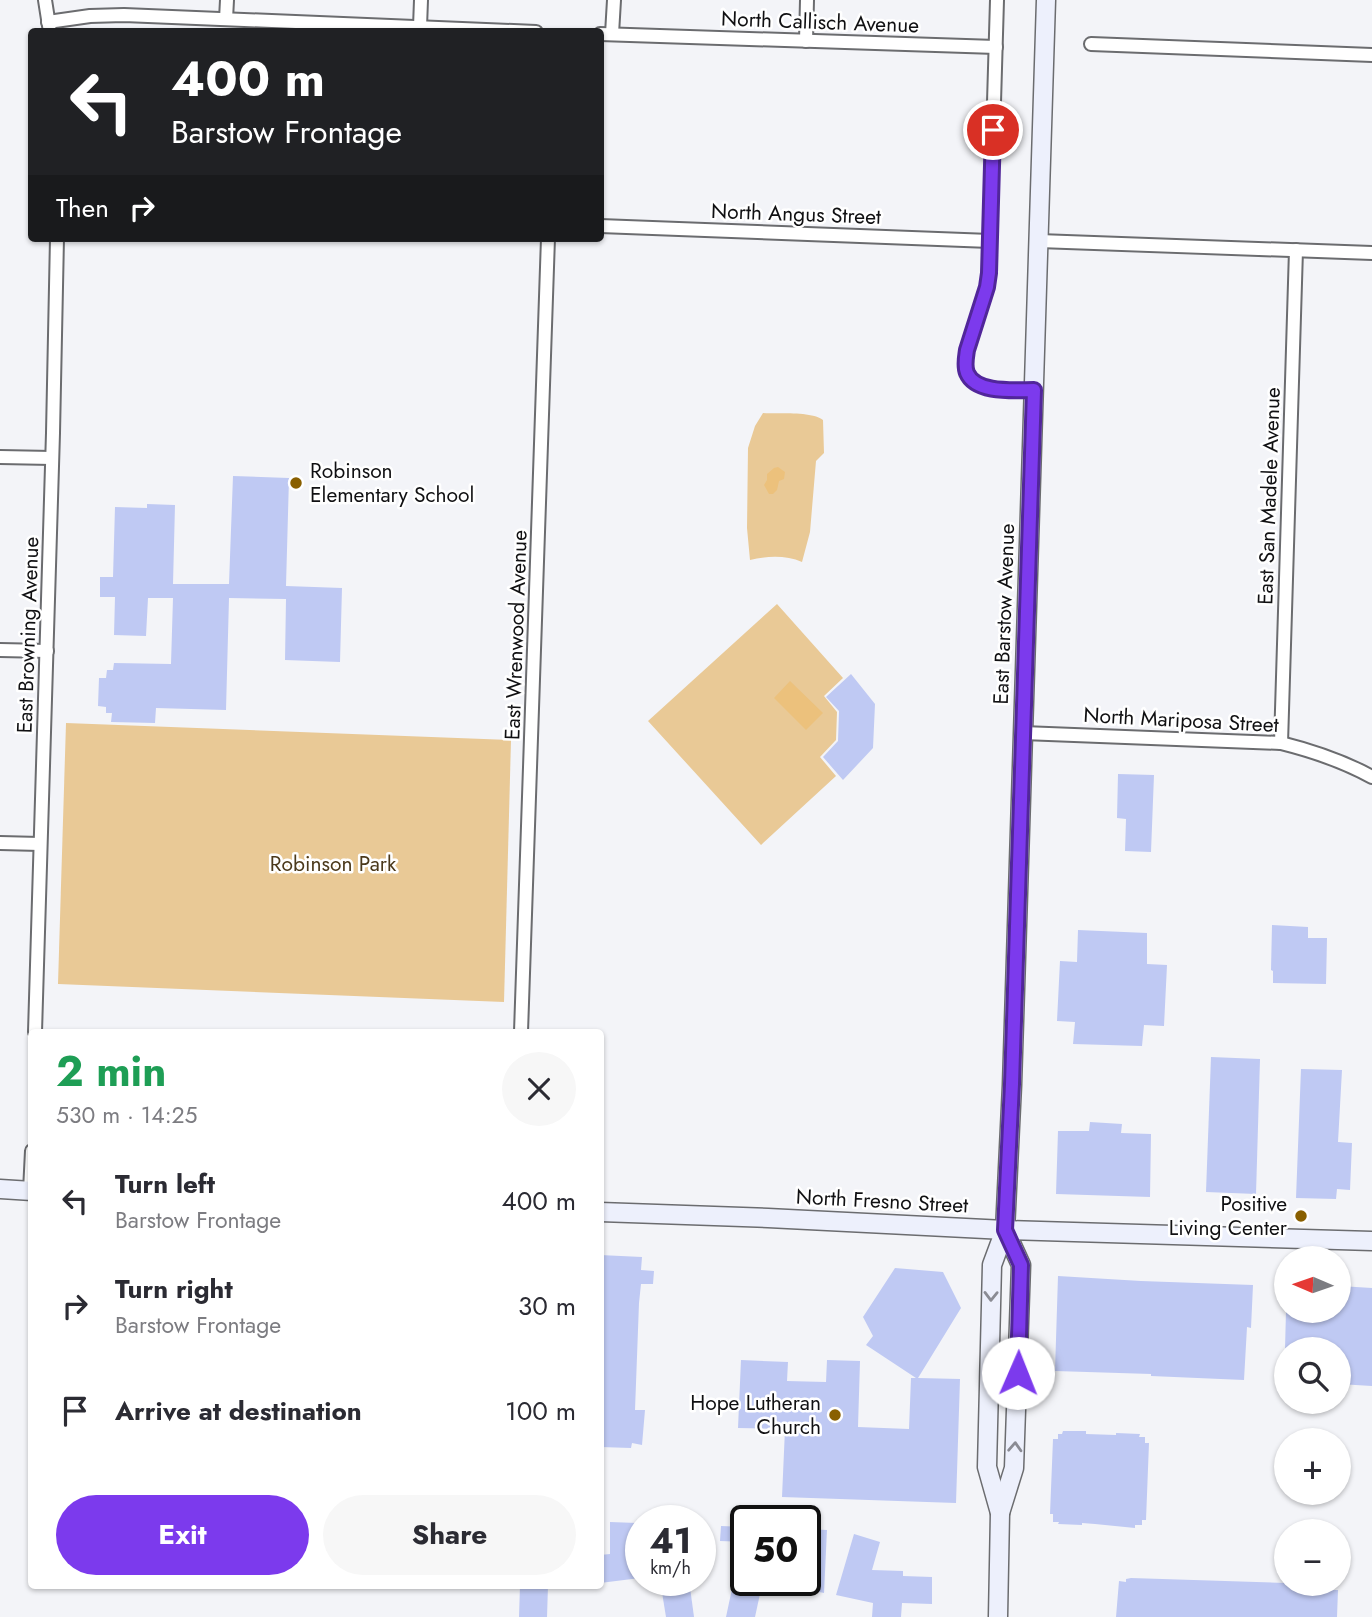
<!DOCTYPE html>
<meta charset="utf-8">
<style>
body{margin:0;font-family:Jost,sans-serif;background:#f7f7f7;color:#2b2b33;height:100vh;display:flex;flex-direction:column;font-size:26px;white-space:nowrap}
*{box-sizing:border-box;margin:0}
p{font-size:23px;color:#7c7c81}
.icon{flex:none;width:38px;height:38px;fill:none;stroke:currentColor;stroke-width:2;stroke-linecap:round;stroke-linejoin:round}
.map{position:relative;flex:1;overflow:hidden}
.drawer{position:absolute;left:28px;top:1029px;width:576px;height:560px;display:flex;flex-direction:column;background:#fff;border-radius:7px;box-shadow:0 2px 5px #0004}
.drawer>*{flex:none}
.top-card{position:absolute;left:28px;top:28px;width:576px;height:214px;border-radius:7px;box-shadow:0 2px 5px #0004;background:#202124;color:#fff;overflow:hidden}
.needle{width:46px;rotate:272deg}
.buttons{position:absolute;left:1274px;top:1246px;display:grid;gap:14px}
.buttons a{display:grid;place-items:center;width:77px;height:77px;border-radius:50%;background:#fff;box-shadow:0 2px 5px #0004;font-size:35px}
.speed{position:absolute;left:625px;top:1505px;display:flex;gap:14px;font-size:35px;font-weight:700;text-align:center}
.speed>*{display:grid;place-content:center;width:91px;height:91px;border-radius:50%;background:#fff;box-shadow:0 2px 5px #0004;line-height:1}
.speed small{font-size:18px;font-weight:400}
.speed .limit{border:4px solid #111;border-radius:10px;background:#fff;color:#111}
.pin{position:absolute;display:grid;place-items:center;width:60px;height:60px;color:#fff;margin:-30px;border:4px solid #fff;border-radius:50%;box-shadow:0 2px 7px #0007}
.me{position:absolute;width:77px;margin:-38px;rotate:1deg;stroke-linejoin:round;filter:drop-shadow(0 0 5px #0008)}
.turn{display:flex;align-items:center;gap:24px;height:147px;padding:0 28px;font-size:32px}
.turn .icon{width:91px;height:91px;stroke-width:2.5}
.turn b{display:block;font-size:49px;line-height:60px}
.then{display:flex;align-items:center;height:66px;padding:0 28px;background:#0003;gap:14px;font-size:26px}
.round{display:grid;place-items:center;flex:none;width:74px;height:74px;border-radius:37px;background:#f7f7f7}
.summary{display:flex;align-items:center;justify-content:space-between;height:119px;padding:0 28px}
h1{font-size:42px;font-weight:700;line-height:52px;color:#1e9e55}
.action{display:flex;gap:14px;margin-top:auto;padding:14px 28px}
.action a{flex:1;height:80px;border-radius:42px;background:#7c3aed;color:#fff;font-size:28px;font-weight:700;line-height:80px;text-align:center}
.action a+a{background:#f7f7f7;color:#2b2b33}
ul{padding:0;list-style:none}
li{display:flex;align-items:center;gap:21px;height:105px;padding:0 28px}
li div{flex:1}
li b{display:block;font-size:26px}
li em{font-style:normal}
.map>svg:first-child{display:block}
.green{fill:#e9c996}
.water{fill:#ecc17c}
.building{fill:#bfc9f3}
.lines{fill:none;stroke-linecap:round;stroke-linejoin:round}
.street-casing{stroke:#6b6c6f;stroke-width:16}
.secondary-casing{stroke:#6b6c6f;stroke-width:21}
.street{stroke:#fff;stroke-width:12}
.secondary{stroke:#edf0fc;stroke-width:18}
.oneway{stroke:#8a8b93}
.route-casing{stroke:#51269a;stroke-width:18}
.route{stroke:#7c3aed;stroke-width:12}
.poi-dot{fill:#895f00;stroke:#fff;stroke-width:2.5}
.labels{text-anchor:middle;stroke-width:5;stroke-linejoin:round;paint-order:stroke}
.street-label{font-size:21px;fill:#101012;stroke:#fff}
.poi-label{font-size:21px;fill:#101012;stroke:#fff;text-anchor:end}
.park-label{font-size:21px;fill:#4b391b;stroke:#fff}
</style>
<div class="map">
<svg width="1372" height="1617" viewBox="0 0 1372 1617">
<rect width="100%" height="100%" fill="#f3f4f8"/>
<g class="green">
<path d="M763 413C779 414 811 411 823 420L824 453 816 461 810 532 802 562C786 555 767 556 750 560L747 528 748 448 755 426Z"/>
<polygon points="777,604 843,678 824,696 837,712 836,740 820,757 836,776 761,845 648,721"/>
<polygon points="66,723 511,740 504,1002 58,984"/>
</g>
<g class="water">
<polygon points="778,467 785,472 784,479 779,481 777,490 773,494 769,494 764,485 767,480 767,474 774,468"/>
<polygon points="790,681 823,713 806,730 774,698"/>
</g>
<g class="building">
<polygon points="233,476 289,478 286,586 342,588 340,662 285,660 286,599 229,598 226,710 156,708 155,723 111,722 112,713 106,713 106,707 98,706 99,678 106,678 107,670 113,670 114,663 171,664 173,598 148,598 146,636 114,635 115,597 100,597 100,577 113,577 115,507 147,508 147,504 175,505 173,584 229,584"/>
<polygon points="851,674 875,704 873,748 843,780 823,757 838,741 839,711 826,697"/>
<polygon points="1118,774 1154,775 1151,852 1125,851 1126,819 1117,818"/>
<polygon points="1272,925 1308,927 1308,938 1327,938 1326,984 1273,983 1273,971 1271,970"/>
<polygon points="1078,930 1147,933 1147,964 1167,965 1164,1026 1144,1025 1142,1046 1073,1044 1075,1022 1057,1021 1060,961 1077,962"/>
<polygon points="1211,1057 1260,1059 1256,1194 1206,1192"/>
<polygon points="1301,1069 1342,1070 1338,1142 1352,1143 1350,1190 1337,1189 1336,1199 1296,1198"/>
<polygon points="1090,1122 1122,1124 1121,1133 1151,1134 1150,1197 1056,1194 1058,1131 1089,1131"/>
<polygon points="600,1255 642,1257 641,1270 654,1271 653,1284 641,1284 639,1303 635,1410 645,1410 642,1445 632,1443 631,1448 600,1447"/>
<polygon points="895,1268 943,1272 961,1308 918,1378 960,1379 956,1503 782,1497 785,1429 738,1428 741,1360 788,1362 787,1381 826,1382 827,1360 860,1361 858,1427 909,1429 911,1378 916,1378 866,1345 873,1336 863,1317"/>
<polygon points="1058,1276 1141,1281 1253,1285 1251,1328 1247,1327 1244,1380 1151,1376 1151,1374 1055,1371"/>
<polygon points="1340,1286 1372,1288 1372,1386 1339,1384 1339,1349 1285,1349 1286,1311 1340,1311"/>
<polygon points="1063,1431 1086,1431 1086,1434 1116,1435 1116,1433 1140,1434 1139,1437 1145,1437 1145,1443 1149,1443 1146,1520 1142,1520 1142,1525 1135,1525 1135,1528 1095,1524 1082,1523 1082,1525 1058,1524 1059,1522 1053,1522 1053,1514 1050,1514 1053,1439 1058,1439 1058,1434 1062,1434"/>
<polygon points="610,1522 637,1523 637,1550 640,1549 640,1578 600,1583 600,1555 610,1554"/>
<polygon points="721,1526 746,1527 746,1542 720,1541"/>
<polygon points="805,1529 827,1530 824,1593 805,1589"/>
<polygon points="854,1534 880,1542 872,1570 903,1571 903,1576 932,1577 932,1604 902,1603 901,1617 872,1617 873,1603 836,1595"/>
<polygon points="740,1551 746,1552 746,1580 763,1580 755,1617 726,1617"/>
<polygon points="1131,1578 1317,1584 1324,1585 1323,1588 1330,1588 1330,1590 1338,1590 1337,1617 1116,1617 1119,1581 1126,1582 1126,1579"/>
<polygon points="660,1580 689,1580 694,1617 666,1617"/>
<polygon points="520,1586 548,1586 547,1617 519,1617"/>
</g>
<g class="lines">
<defs>
<g id="street">
<polyline points="45,0 50,32"/>
<path d="M997 0 989 273 987 287 967 350C966 357 964 366 967 373 976 394 1015 390 1034 390"/>
<polyline points="226,19 227,0"/>
<polyline points="48,22 90,16 124,15 536,32"/>
<polyline points="420,27 421,0"/>
<polyline points="600,34 996,47"/>
<polyline points="612,34 614,0"/>
<polyline points="806,41 807,0"/>
<polyline points="1091,44 1372,55"/>
<polyline points="600,226 990,241"/>
<polyline points="1039,241 1372,253"/>
<polyline points="0,457 52,458"/>
<polyline points="0,650 47,651"/>
<path d="M1023 733 1281 743C1313 751 1343 761 1372 777"/>
<polyline points="1281,743 1296,250"/>
<polyline points="0,843 40,844"/>
<polyline points="35,1032 53,433 57,238"/>
<polyline points="521,1032 548,238"/>
<polyline points="30,1191 32,1151"/>
</g>
<g id="secondary">
<polyline points="0,1189 32,1191"/>
<polyline points="600,1212 768,1218 1005,1230 1372,1241"/>
<polyline points="1000,1513 1014,1468 1021,1265 1005,1230"/>
<polyline points="998,1617 1000,1513 987,1467 992,1265 1005,1230 1012,1085 1046,0"/>
</g>
</defs>
<use href="#street" class="street-casing"/>
<use href="#secondary" class="secondary-casing"/>
<use href="#street" class="street"/>
<use href="#secondary" class="secondary"/>
</g>
<defs><path id="oneway-chevron" d="M-2-3.5L2.5 0L-2 3.5" fill="none" stroke-width="1.6" stroke-linecap="round" stroke-linejoin="round" transform="scale(1.75)"/></defs>
<g class="oneway">
<use href="#oneway-chevron" transform="translate(991 1296) rotate(91)"/>
<use href="#oneway-chevron" transform="translate(1015 1447) rotate(-87)"/>
</g>
<g class="lines">
<defs>
<path id="route" d="M993 130 989 273 987 287 967 350C966 357 964 366 967 373 976 394 1015 390 1034 390L1012 1084 1005 1230 1021 1265 1018 1373"/>
</defs>
<use href="#route" class="route-casing"/>
<use href="#route" class="route"/>
</g>
<g class="poi-dot">
<circle cx="296" cy="483" r="7"/>
<circle cx="1301" cy="1216" r="7"/>
<circle cx="835" cy="1415" r="7"/>
</g>
<g class="labels">
<g class="street-label">
<text transform="translate(820 22) rotate(2)" y="7">North Callisch Avenue</text>
<text transform="translate(796 214) rotate(2)" y="7">North Angus Street</text>
<text transform="translate(1269 496) rotate(-88)" y="7">East San Madele Avenue</text>
<text transform="translate(1004 614) rotate(-88)" y="7">East Barstow Avenue</text>
<text transform="translate(28 635) rotate(-88)" y="7">East Browning Avenue</text>
<text transform="translate(516 635) rotate(-88)" y="7">East Wrenwood Avenue</text>
<text transform="translate(1181 720) rotate(3)" y="7">North Mariposa Street</text>
<text transform="translate(882 1201) rotate(3)" y="7">North Fresno Street</text>
</g>
<g class="poi-label">
<text x="310" y="478" text-anchor="start">Robinson<tspan x="310" dy="24">Elementary School</tspan></text>
<text x="1287" y="1211">Positive<tspan x="1287" dy="24">Living Center</tspan></text>
<text x="821" y="1410">Hope Lutheran<tspan x="821" dy="24">Church</tspan></text>
</g>
<g class="park-label">
<text x="333" y="871">Robinson Park</text>
</g>
</g>
</svg>
<div class="buttons">
<a><svg class="needle" viewBox="-14 -14 28 28"><path d="M0-13l5 13h-10z" fill="#e53935"/><path d="M0 13l5-13h-10z" fill="#7c7c81"/></svg></a>
<a><svg class="icon" aria-label="search" viewBox="0 0 24 24"><circle cx="10" cy="10" r="6"/><path d="M15 15l6 6"/></svg></a>
<a>+</a>
<a>−</a>
</div>
<div class="speed"><div>41<small>km/h</small></div><div class="limit">50</div></div>
<div class="pin" style="left:993px;top:130px;background:#d93025"><svg class="icon" aria-label="arrive" viewBox="0 0 24 24"><path d="M6 21V4h12l-3 4 3 4H6"/></svg></div>
<svg class="me" style="left:1018px;top:1373px" viewBox="-20 -20 40 40"><circle r="19" fill="#fff"/><path d="M0-13L10 11 0 6-10 11z" fill="#7c3aed"/></svg>
<div class="top-card">
<div class="turn"><svg class="icon" aria-label="left" viewBox="0 0 24 24"><path d="M17 20v-9H6M10 6l-5 5 5 5"/></svg><div><b>400 m</b>Barstow Frontage</div></div>
<div class="then">Then<svg class="icon" aria-label="right" viewBox="0 0 24 24"><path d="M7 20v-9h11M14 6l5 5-5 5"/></svg></div>
</div>
<section class="drawer">
<div class="summary"><div><h1>2 min</h1><p>530 m · 14:25</p></div><a class="round"><svg class="icon" aria-label="close" viewBox="0 0 24 24"><path d="M6 6l12 12M18 6L6 18"/></svg></a></div>
<ul>
<li><svg class="icon" aria-label="left" viewBox="0 0 24 24"><path d="M17 20v-9H6M10 6l-5 5 5 5"/></svg><div><b>Turn left</b><p>Barstow Frontage</p></div><em>400 m</em></li>
<li><svg class="icon" aria-label="right" viewBox="0 0 24 24"><path d="M7 20v-9h11M14 6l5 5-5 5"/></svg><div><b>Turn right</b><p>Barstow Frontage</p></div><em>30 m</em></li>
<li><svg class="icon" aria-label="arrive" viewBox="0 0 24 24"><path d="M6 21V4h12l-3 4 3 4H6"/></svg><div><b>Arrive at destination</b></div><em>100 m</em></li>
</ul>
<div class="action"><a>Exit</a><a>Share</a></div>
</section>
</div>
